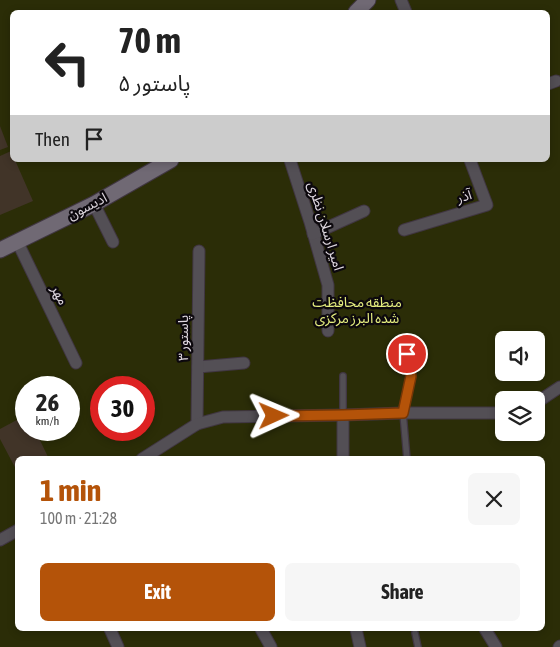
<!DOCTYPE html>
<meta charset="utf-8">
<style>
body{margin:0;font-family:"Asap Condensed","Noto Sans Arabic",sans-serif;background:#f6f6f6;color:#222;height:100vh;display:flex;flex-direction:column;font-size:19px;white-space:nowrap}
*{box-sizing:border-box;margin:0}
p{font-size:16px;color:#767676}
.icon{flex:none;width:28px;height:28px;fill:none;stroke:currentColor;stroke-width:2;stroke-linecap:round;stroke-linejoin:round}
.map{position:relative;flex:1;overflow:hidden}
.side{position:absolute;left:15px;top:456px;width:530px;height:175px;display:flex;flex-direction:column;background:#fff;border-radius:8px;box-shadow:0 2px 8px #0003}
.side>*{flex:none}
.guide{position:absolute;left:10px;top:10px;width:540px;height:152px;border-radius:8px;box-shadow:0 2px 8px #0003;background:#fff;color:#222;overflow:hidden}
.fabs{position:absolute;left:495px;top:331px;display:grid;gap:10px}
.fabs a{display:grid;place-items:center;width:50px;height:50px;border-radius:8px;background:#fff;box-shadow:0 2px 8px #0003;font-size:25px}
.speed{position:absolute;left:15px;top:376px;display:flex;gap:10px;font-size:25px;font-weight:700;text-align:center}
.speed>*{display:grid;place-content:center;width:65px;height:65px;border-radius:50%;background:#fff;box-shadow:0 2px 8px #0003;line-height:1}
.speed small{font-size:12px;font-weight:400}
.speed .limit{border:8px solid #d22;background:#fff;color:#111}
.pin{position:absolute;display:grid;place-items:center;width:42px;height:42px;color:#fff;margin:-21px;border:2px solid #fff;border-radius:50%;box-shadow:0 1px 5px #0007}
.me{position:absolute;width:55px;margin:-28px;rotate:89deg;stroke-linejoin:round;filter:drop-shadow(0 0 4px #0008)}
.turn{display:flex;align-items:center;gap:18px;height:105px;padding:0 25px;font-size:22px}
.turn .icon{width:65px;height:65px;stroke-width:2.5}
.turn b{display:block;font-size:35px;line-height:42px}
.then{display:flex;align-items:center;height:48px;padding:0 25px;background:#0003;gap:10px;font-size:19px}
.round{display:grid;place-items:center;flex:none;width:52px;height:52px;border-radius:8px;background:#f6f6f6}
.overview{display:flex;align-items:center;justify-content:space-between;height:85px;padding:0 25px}
h1{font-size:30px;font-weight:700;line-height:38px;color:#b45309}
.button{display:flex;gap:10px;margin-top:auto;padding:10px 25px}
.button a{flex:1;height:58px;border-radius:8px;background:#b45309;color:#fff;font-size:20px;font-weight:700;line-height:58px;text-align:center}
.button a+a{background:#f6f6f6;color:#222}
.map>svg:first-child{display:block}
.green{fill:#2b2d07;fill-rule:evenodd}
.building{fill:#413428}
.lines{fill:none;stroke-linecap:round;stroke-linejoin:round}
.lane-casing{stroke:#403642;stroke-width:8}
.street-casing{stroke:#403642;stroke-width:13}
.secondary-casing{stroke:#403642;stroke-width:17}
.lane{stroke:#534f55;stroke-width:5.5}
.street{stroke:#534f55;stroke-width:11}
.secondary{stroke:#706974;stroke-width:15}
.route-casing{stroke:#753606;stroke-width:12}
.route{stroke:#b45309;stroke-width:9}
.labels{text-anchor:middle;stroke-width:4.5;stroke-linejoin:round;paint-order:stroke}
.street-label{font-size:14px;fill:#dfd8e0;stroke:#0c080d}
.park-label{font-size:14px;fill:#e5ee7f;stroke:#0c080d}
</style>
<div class="map">
<svg width="560" height="647" viewBox="0 0 560 647">
<rect width="100%" height="100%" fill="#261c28"/>
<path class="green" d="M0 0H560V647H0ZM12 12H548V160H12ZM504 340H536V372H504ZM26 388H69V430H26ZM101 388H144V430H101ZM504 400H536V432H504ZM18 459H542V629H18Z"/>
<g class="building">
<polygon points="0,126 8,147 0,150"/>
<polygon points="11,151 12,154 12,160 15,160 33,201 0,215 0,156"/>
<polygon points="26,415 26,430 35,430 49,459 18,459 18,473 0,439 0,429"/>
</g>
<g class="lines">
<defs>
<g id="lane">
<polyline points="343,415 343,376"/>
<polyline points="407,459 403,413 411,376 407,354"/>
<polyline points="415,633 418,647"/>
</g>
<g id="street">
<polyline points="401,0 406,12"/>
<polyline points="548,84 556,81"/>
<polyline points="290,160 310,222 328,285 328,331"/>
<polyline points="94,204 113,242"/>
<polyline points="404,230 487,205 470,160"/>
<polyline points="313,234 364,211"/>
<polyline points="17,241 76,363"/>
<polyline points="198,367 244,363"/>
<polyline points="536,403 560,387"/>
<polyline points="343,415 343,459"/>
<polyline points="197,424 199,251"/>
<polyline points="142,459 197,424 223,417 343,415 403,413 504,413"/>
<polyline points="0,540 18,530"/>
<polyline points="110,629 118,647"/>
<polyline points="261,629 271,647"/>
<polyline points="356,629 360,647"/>
<polyline points="485,629 496,647"/>
<polyline points="559,647 560,646"/>
</g>
<g id="secondary">
<polyline points="356,12 368,0"/>
<polyline points="0,250 94,204 171,160"/>
</g>
</defs>
<use href="#lane" class="lane-casing"/>
<use href="#street" class="street-casing"/>
<use href="#secondary" class="secondary-casing"/>
<use href="#lane" class="lane"/>
<use href="#street" class="street"/>
<use href="#secondary" class="secondary"/>
</g>
<g class="lines">
<defs>
<polyline id="route" points="274,416 343,415 403,413 411,376 407,354"/>
</defs>
<use href="#route" class="route-casing"/>
<use href="#route" class="route"/>
</g>
<g class="labels">
<g class="street-label">
<text transform="translate(464 196) rotate(-17)" y="5">آذر</text>
<text transform="translate(87 206) rotate(-27)" y="5">ادیسون</text>
<text transform="translate(326 226) rotate(73)" y="5">امیر ارسلان نظری</text>
<text transform="translate(60 295) rotate(64)" y="5">مهر</text>
<text transform="translate(183 338) rotate(-90)" y="5">پاستور ۳</text>
</g>
<g class="park-label">
<text x="357" y="307">منطقه محافظت<tspan x="357" dy="16">شده البرز مرکزی</tspan></text>
</g>
</g>
</svg>
<div class="fabs">
<a><svg class="icon" aria-label="sound" viewBox="0 0 24 24"><path d="M4 9h4l5-4v14l-5-4H4zM17 9q2 3 0 6"/></svg></a>
<a><svg class="icon" aria-label="layers" viewBox="0 0 24 24"><path d="M12 4l9 5-9 5-9-5zM3 14l9 5 9-5"/></svg></a>
</div>
<div class="speed"><div>26<small>km/h</small></div><div class="limit">30</div></div>
<div class="pin" style="left:407px;top:354px;background:#d93025"><svg class="icon" aria-label="arrive" viewBox="0 0 24 24"><path d="M6 21V4h12l-3 4 3 4H6"/></svg></div>
<svg class="me" style="left:274px;top:416px" viewBox="-20 -20 40 40"><path d="M0-17L14 15 0 8-14 15z" fill="#b45309" stroke="#fff" stroke-width="4"/></svg>
<div class="guide">
<div class="turn"><svg class="icon" aria-label="left" viewBox="0 0 24 24"><path d="M17 20v-9H6M10 6l-5 5 5 5"/></svg><div><b>70 m</b>پاستور ۵</div></div>
<div class="then">Then<svg class="icon" aria-label="arrive" viewBox="0 0 24 24"><path d="M6 21V4h12l-3 4 3 4H6"/></svg></div>
</div>
<section class="side">
<div class="overview"><div><h1>1 min</h1><p>100 m · 21:28</p></div><a class="round"><svg class="icon" aria-label="close" viewBox="0 0 24 24"><path d="M6 6l12 12M18 6L6 18"/></svg></a></div>
<div class="button"><a>Exit</a><a>Share</a></div>
</section>
</div>
